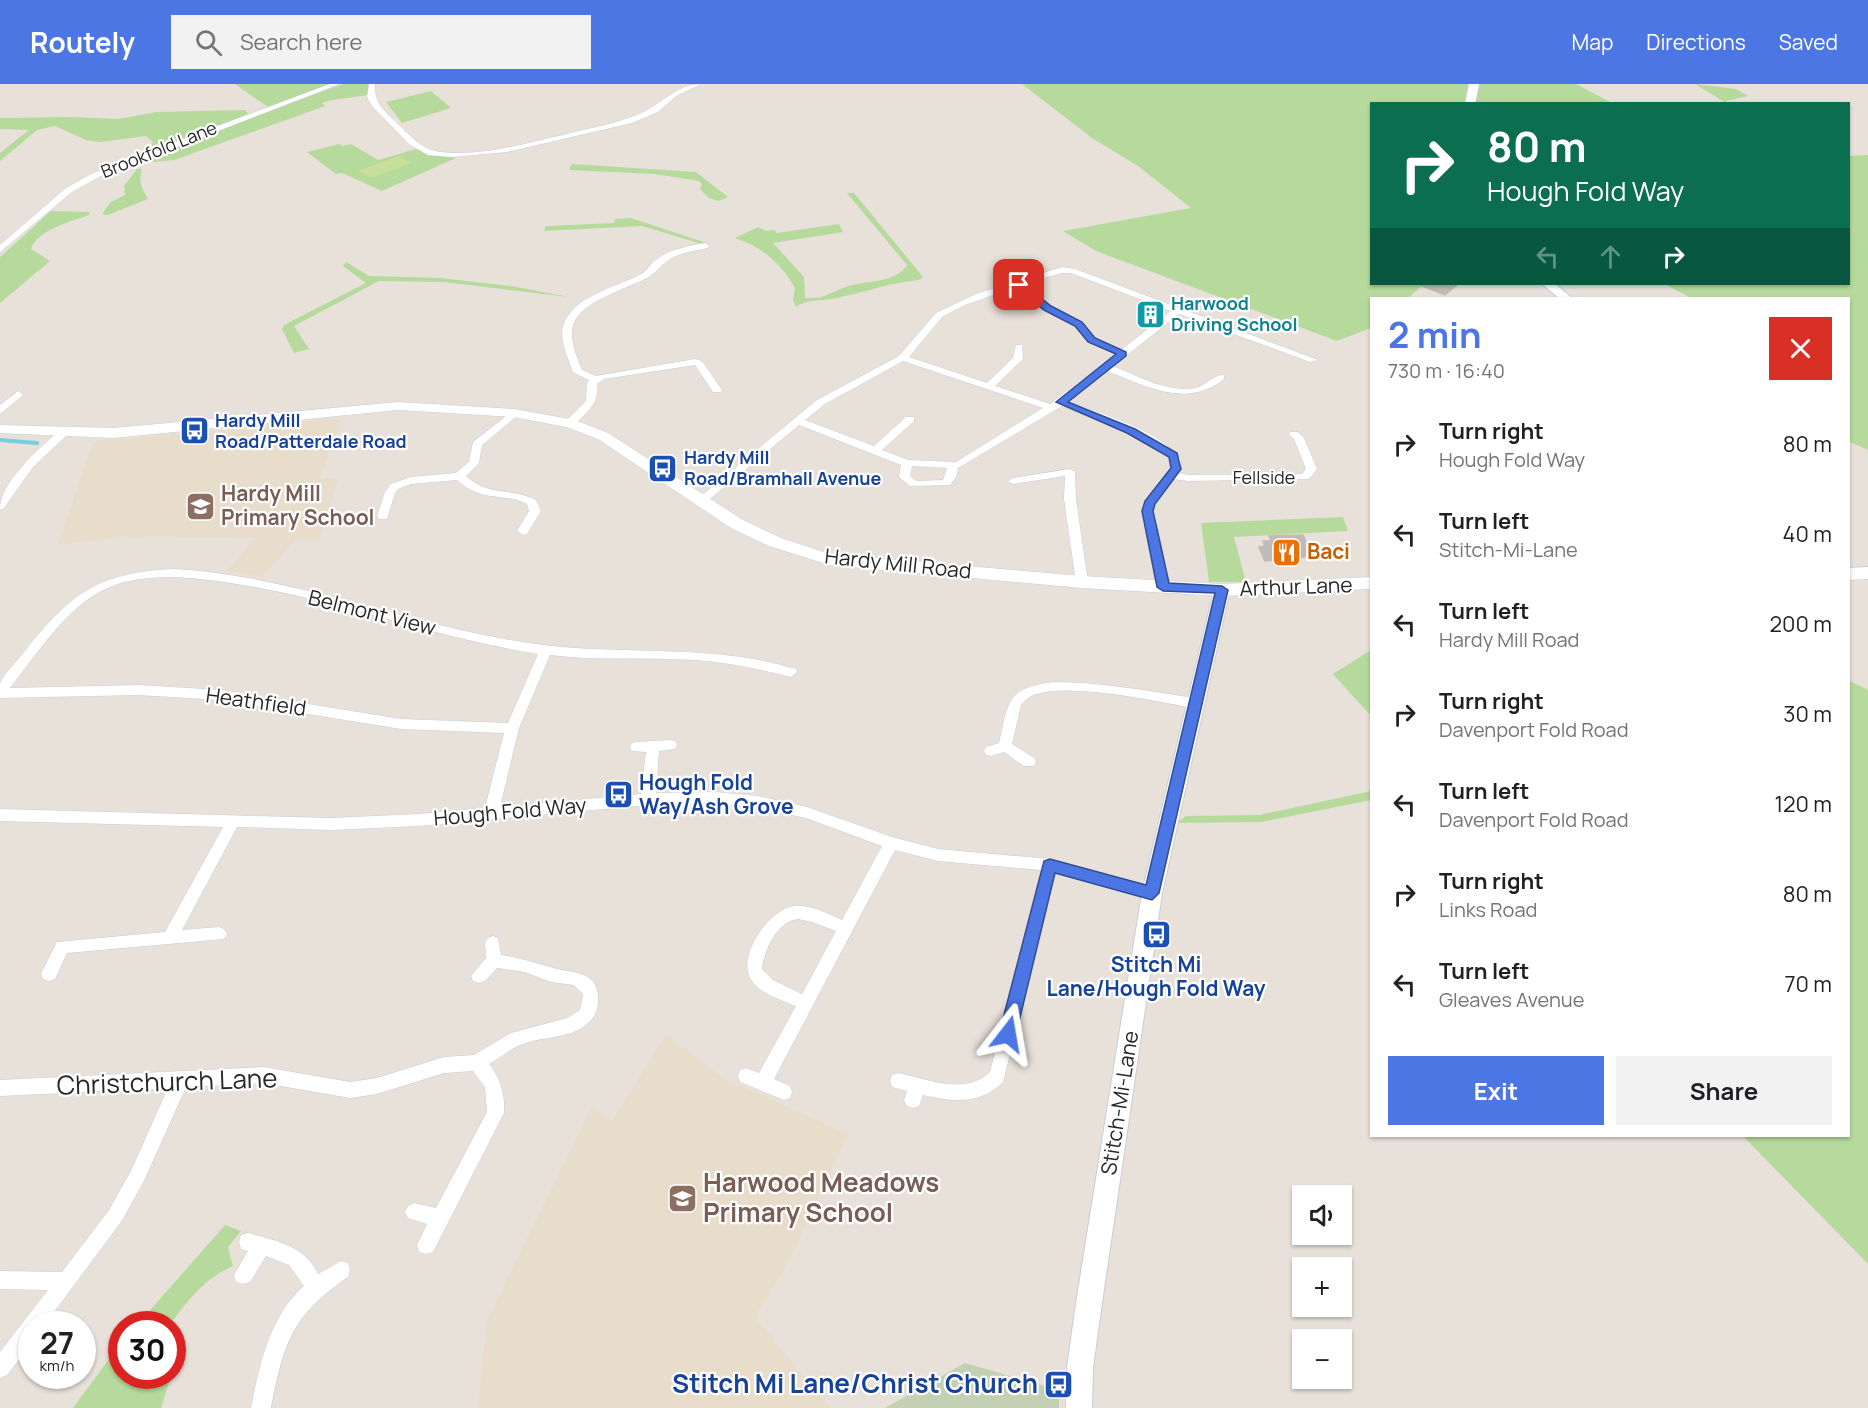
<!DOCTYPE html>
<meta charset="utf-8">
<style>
body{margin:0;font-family:Manrope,sans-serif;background:#f2f2f2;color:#202124;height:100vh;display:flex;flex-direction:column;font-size:22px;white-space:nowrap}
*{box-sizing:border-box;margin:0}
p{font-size:20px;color:#757577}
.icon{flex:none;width:33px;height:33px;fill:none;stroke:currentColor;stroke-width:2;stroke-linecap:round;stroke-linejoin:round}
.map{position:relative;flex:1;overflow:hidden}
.drawer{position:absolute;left:1370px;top:213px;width:480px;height:840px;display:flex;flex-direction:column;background:#fff;border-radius:0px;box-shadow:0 2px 4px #0004}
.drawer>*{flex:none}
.hud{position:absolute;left:1370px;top:18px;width:480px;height:183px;border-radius:0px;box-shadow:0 2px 4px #0004;background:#0b6e4f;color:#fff;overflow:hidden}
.fabs{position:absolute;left:1292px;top:1101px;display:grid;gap:12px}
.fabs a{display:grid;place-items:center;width:60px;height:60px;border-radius:0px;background:#fff;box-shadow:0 2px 4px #0004;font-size:30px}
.speed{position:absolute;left:18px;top:1227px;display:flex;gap:12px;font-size:30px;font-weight:700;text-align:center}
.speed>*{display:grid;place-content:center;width:78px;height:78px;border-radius:50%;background:#fff;box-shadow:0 2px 4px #0004;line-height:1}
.speed small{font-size:15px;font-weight:400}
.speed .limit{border:9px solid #d22;background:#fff;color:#111}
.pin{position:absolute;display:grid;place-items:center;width:51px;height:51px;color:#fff;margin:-26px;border-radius:12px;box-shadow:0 3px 9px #0006}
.me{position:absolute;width:66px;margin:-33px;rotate:14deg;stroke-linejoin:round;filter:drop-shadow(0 0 4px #0008)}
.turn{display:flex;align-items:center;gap:21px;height:126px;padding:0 18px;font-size:27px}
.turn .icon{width:78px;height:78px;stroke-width:2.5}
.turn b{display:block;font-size:42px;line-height:51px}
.lanes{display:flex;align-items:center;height:57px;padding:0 18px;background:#0003;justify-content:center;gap:30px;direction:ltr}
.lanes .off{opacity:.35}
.round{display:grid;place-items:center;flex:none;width:63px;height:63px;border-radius:0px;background:#f2f2f2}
.headline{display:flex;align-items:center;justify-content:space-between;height:102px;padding:0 18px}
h1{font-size:36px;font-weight:700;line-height:45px;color:#4b76e4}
.action{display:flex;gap:12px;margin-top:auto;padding:12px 18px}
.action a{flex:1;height:69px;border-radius:0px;background:#4b76e4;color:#fff;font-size:24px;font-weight:700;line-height:69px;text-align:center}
.action a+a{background:#f2f2f2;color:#202124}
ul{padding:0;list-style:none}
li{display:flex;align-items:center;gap:18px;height:90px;padding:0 18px}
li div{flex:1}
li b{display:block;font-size:22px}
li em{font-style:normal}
header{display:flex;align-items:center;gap:36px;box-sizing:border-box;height:84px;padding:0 30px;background:#4b76e4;color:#fff}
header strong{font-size:28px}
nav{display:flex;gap:33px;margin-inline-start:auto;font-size:21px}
.search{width:420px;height:54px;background:#f2f2f2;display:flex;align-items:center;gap:15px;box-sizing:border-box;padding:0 21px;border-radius:0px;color:#757577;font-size:22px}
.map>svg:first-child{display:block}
.education{fill:#e8dccb}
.green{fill:#b6d99c}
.cemetery{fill:#c4d0b3}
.pitch{fill:#c8df99}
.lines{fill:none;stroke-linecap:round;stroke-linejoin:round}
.stream{stroke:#78cddf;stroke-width:4}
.building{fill:#c0bbb7;stroke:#c3bcb4;stroke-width:1.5}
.minor-casing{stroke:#c9cdd7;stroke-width:1}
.tertiary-casing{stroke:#c9cdd7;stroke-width:2}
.secondary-casing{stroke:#c9cdd7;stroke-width:1}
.minor{fill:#fff;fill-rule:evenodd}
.tertiary{fill:#fff;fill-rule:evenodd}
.secondary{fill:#fff;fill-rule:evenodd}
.route{fill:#4b76e4;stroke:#314d94;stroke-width:1.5}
.labels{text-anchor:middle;stroke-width:4.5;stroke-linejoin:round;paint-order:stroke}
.far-street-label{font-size:18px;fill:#272727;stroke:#fff}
.far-culture-label{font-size:18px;font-weight:bold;fill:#0d838f;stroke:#fff;text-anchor:start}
.far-transit-label{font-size:18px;font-weight:bold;fill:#164399;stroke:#fff;text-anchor:start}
.education-label{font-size:21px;font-weight:bold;fill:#785e54;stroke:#fff;text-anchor:start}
.food-label{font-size:21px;font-weight:bold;fill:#c56008;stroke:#fff;text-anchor:start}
.street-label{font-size:21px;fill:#272727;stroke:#fff}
.transit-label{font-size:21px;font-weight:bold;fill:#164399;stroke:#fff;text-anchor:start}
.near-street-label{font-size:26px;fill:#272727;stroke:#fff}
.near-education-label{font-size:26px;font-weight:bold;fill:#785e54;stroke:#fff;text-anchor:start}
.near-transit-label{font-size:26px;font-weight:bold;fill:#164399;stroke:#fff;text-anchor:end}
</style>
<header>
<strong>Routely</strong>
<div class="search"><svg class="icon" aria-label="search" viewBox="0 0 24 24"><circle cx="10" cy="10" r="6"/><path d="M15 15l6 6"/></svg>Search here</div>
<nav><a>Map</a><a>Directions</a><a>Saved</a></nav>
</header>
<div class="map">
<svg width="1868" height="1324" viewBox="0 0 1868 1324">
<rect width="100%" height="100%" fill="#e8e1da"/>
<g class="education">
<polygon points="342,334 320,394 338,395 319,456 296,456 262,493 227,487 255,454 127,453 58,460 93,358"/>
<polygon points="666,950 733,1002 735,999 848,1050 788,1179 755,1233 830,1324 478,1324 487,1236 592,1022 612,1037"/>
</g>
<g class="green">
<polygon points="235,0 331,0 268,23"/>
<path d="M343 0H368V11C352 14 337 14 322 19L325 22 174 76 153 78 142 74Z"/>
<polygon points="1022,0 1576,0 1612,19 1371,20 1371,200 1424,200 1408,214 1371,214 1371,244 1337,257 1096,167 1063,147 1191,124 1138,82 1092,54"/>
<polygon points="1695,0 1736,5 1748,12 1726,17 1726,19"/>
<polygon points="431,7 451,24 402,39 386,18"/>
<polygon points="245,26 248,30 103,85 151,63 153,58 146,52 100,58 86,56 55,42 37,46 0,77 0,69 29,46 0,45 0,34 71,33 119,35 156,28"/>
<polygon points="339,60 343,62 351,60 378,76 416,65 456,74 382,107 342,89 336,90 307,68"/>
<polygon points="1868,71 1868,366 1848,357 1850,310 1848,214 1691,214 1664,200 1640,200 1848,200 1848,72"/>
<polygon points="572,80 696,88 728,113 718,117 709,114 700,105 702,100 699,97 655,90 569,86"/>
<path d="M137 85H142C138 98 142 105 148 115L108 131 102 130 111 118 125 111 124 102Z"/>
<path d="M847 109H854L923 193 919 196C887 199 863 209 832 215 820 217 806 215 796 223L793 216 795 204C780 178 763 164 735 154L758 143 766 147 774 146 777 149 839 140 843 148 773 159 804 193 805 214C824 216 830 208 846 203 865 196 895 200 907 181Z"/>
<path d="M51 127 90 128 89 131C72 137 37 146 31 165L50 177 0 219V173Z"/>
<polygon points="631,134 706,159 702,160 642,142 544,147 546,142 614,139 615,135"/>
<polygon points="346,178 369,192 441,194 511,202 569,213 444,198 379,197 294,242 309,265 294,269 282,245 284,241 366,199 343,182"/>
<polygon points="1343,433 1348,447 1234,453 1246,498 1209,498 1201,439"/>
<polygon points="1371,566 1371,632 1333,590"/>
<polygon points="1848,596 1868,606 1868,1180 1743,1052 1848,1052"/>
<polygon points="1371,707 1371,716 1261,738 1177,739 1186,732 1259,731"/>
<path d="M225 1141 241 1147 228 1163 233 1182C204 1195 189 1215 170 1240H138Z"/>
<polygon points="121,1259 122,1292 171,1292 161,1324 73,1324"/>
</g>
<polygon class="cemetery" points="965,1279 1059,1306 1059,1324 885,1324"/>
<polygon class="pitch" points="399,72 411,79 371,94 358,87"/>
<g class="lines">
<polyline class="stream" points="0,356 37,359"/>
</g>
<g class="building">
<polygon points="1417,200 1458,200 1445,211"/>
<polygon points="1303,451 1313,472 1265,477 1259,463 1265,462 1263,457 1271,457 1269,452"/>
</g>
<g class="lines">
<defs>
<g id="minor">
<polygon points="330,0 339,0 99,93 72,108 0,168 0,161 66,104 93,89"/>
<path d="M369 0H375C374 21 385 27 399 41 409 51 421 64 435 67 476 75 531 58 571 49 594 43 619 39 641 29 662 20 677 0 701 0L676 12 658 28 632 39 507 68 452 73 428 71 409 60 372 22 367 13Z"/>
<path d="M705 159 709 162 708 164C697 166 686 168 676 172 662 178 657 189 647 194 626 205 581 217 573 241 569 256 577 273 582 286L596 292 695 275 702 277 722 306 721 308H713L695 281 604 295 597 300C600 319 586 330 574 341H566V337L586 317 587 299 589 296 573 288C568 273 558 255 564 239 576 211 617 203 641 190 647 187 651 179 657 175 671 165 689 162 705 159Z"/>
<path d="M1062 183 1075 185 1318 276 1310 278 1179 230 1113 282C1138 292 1167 309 1195 304 1206 302 1214 290 1224 291V295C1187 325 1146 302 1107 287L1068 317C1103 331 1158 345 1181 375V385L1179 389 1188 391 1302 390 1306 385 1294 355 1289 350 1290 348H1298L1304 354 1317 385 1309 395 1188 397 1174 395 1154 424 1169 503 1167 506 1163 507 1157 503 1142 424 1171 385V376C1143 347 1097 336 1062 322L958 384 956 393 950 401 910 402 899 393 901 381 799 341 705 419H697L695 417 817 316 899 272 936 229 976 210ZM1062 189H1071L1171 227 1121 266 1095 254 1081 238 1051 222 1023 200ZM1016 203 1045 226 1075 242 1089 258 1116 270 1050 320 995 302 1023 275 1022 261H1016L1013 274 987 299 909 273 942 233 965 221ZM903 277 1043 324 956 378 908 376 882 366 914 337V333H906L874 362 805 336 825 320ZM912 382 947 384 943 396 916 397 910 392Z"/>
<polygon points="18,307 23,310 22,312 0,330 0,321"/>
<path d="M514 326 518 327V331L482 361 479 379 466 392C489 413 509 403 536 416L541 427 527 450 523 451 517 447 529 427 527 420C500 407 484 420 457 396L411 400 398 405 395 409 387 435H379L377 432 385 408 391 400 411 393 456 389 469 378 473 358Z"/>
<path d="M63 346 67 347V351L33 383 4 424 0 426C0 397 39 365 59 347Z"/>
<polygon points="1070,385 1075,388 1076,415 1088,498 1082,502 1076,498 1064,415 1065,392 1013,400 1008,397 1013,394"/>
<path d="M175 485C291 492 402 538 516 557 610 574 702 557 796 585L797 588 791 593C759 585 727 578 695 576 647 573 598 577 550 571L519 644 500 723 641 710 646 668 632 667 630 663 632 659 637 658 670 656 675 657 677 661 675 665 659 667 656 709 715 708 758 712 807 723 892 753 938 765 1050 775 1152 803 1157 805 1159 809 1157 813 1152 815 1055 789 1003 998C980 1021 953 1018 923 1011L919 1022 913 1024 907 1022 904 1016 907 1007 892 1003 890 997 892 991 898 989C927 995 965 1012 990 988L1041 786 938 777 895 766 774 995 790 1002 792 1008 790 1014 784 1016 740 998 738 992 740 986 746 984 759 989 796 922C782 916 761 910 752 897 735 874 768 826 794 822 810 820 828 830 842 836L882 762 806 734 758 724 715 720 648 721 419 742 331 746 237 743 182 846 219 843 224 845 227 850 224 855 67 869 55 895 49 897 43 895 41 890 57 858 165 848 223 743 0 737V725L331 734 419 730 485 724 504 649 401 645 221 616 138 611 0 614C0 610 0 604 0 600 2 592 19 575 25 567 71 509 99 488 175 485ZM175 493C299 500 416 551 538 570L508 639 401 635 221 606 138 601 10 604C41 565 73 511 124 498 141 494 158 493 175 493ZM798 835 812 838 836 847 802 910 773 896 762 885C764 867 777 837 798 835Z"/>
<path d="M1054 598C1101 598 1147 607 1194 614L1201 619 1194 624C1154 617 1074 599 1036 610 1030 612 1025 616 1021 621L1012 660 1034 674 1036 678 1034 682H1024L1004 668 991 672 986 671 984 667 986 663 999 659C1009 617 1006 604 1054 598Z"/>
<path d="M493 852 498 854 501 871C521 874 532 878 550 883 572 890 600 885 598 918 598 931 589 940 578 946 560 955 538 953 520 961 509 966 499 974 489 980 501 995 505 1010 504 1029L433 1168 426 1170 419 1168 417 1161 427 1140 408 1134 405 1128 408 1122 414 1119 436 1124 487 1028 485 1003 473 987 444 989 377 1010 350 1014 264 999 186 1003 143 1099 121 1138 45 1240H32V1259L7 1291 0 1294V1268L48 1206 0 1205V1187L62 1188 109 1126 131 1087 168 1004 0 1012V996L264 983 350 998 377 994 444 973 474 971 511 949 567 934 580 926 583 910 574 901 551 898 525 888 497 884 485 897 479 899 473 897 471 892 486 874 485 859 488 854Z"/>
<path d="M248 1149C276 1157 305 1161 318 1190L341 1177 348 1179 350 1186 348 1193C291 1232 284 1259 271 1324H251C260 1280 269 1233 304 1202L289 1181 266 1172 250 1198 243 1200 236 1198 234 1191 248 1167 241 1165 239 1158 241 1151Z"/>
</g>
<g id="tertiary">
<polygon points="1469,0 1479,0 1475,20 1465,20"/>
<polygon points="1542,200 1555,200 1572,214 1559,214"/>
<polygon points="1222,501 1230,506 1162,809 1102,1219 1093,1284 1092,1324 1066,1324 1067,1284 1076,1219 1142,809 1214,506"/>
</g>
<g id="secondary">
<polygon points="398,318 514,325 575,336 608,349 743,436 781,454 830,470 1082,492 1222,500 1371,493 1371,505 1222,512 1082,504 829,481 769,462 731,444 598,355 566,343 514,333 398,326 113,354 0,349 0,341 113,344"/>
<polygon points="1868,483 1868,495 1848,496 1848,484"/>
</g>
</defs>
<use href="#minor" class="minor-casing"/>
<use href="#tertiary" class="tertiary-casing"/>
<use href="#secondary" class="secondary-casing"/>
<use href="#minor" class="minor"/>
<use href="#tertiary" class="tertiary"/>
<use href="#secondary" class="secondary"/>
</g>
<polygon class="route" points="1015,199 1022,199 1051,222 1082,238 1095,254 1126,268 1126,272 1068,318 1135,345 1177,369 1181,385 1155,420 1153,427 1169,499 1222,502 1228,506 1159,809 1152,816 1055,789 1016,950 1014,955 1008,958 1002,955 999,950 1044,777 1050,775 1146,801 1215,509 1163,507 1157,503 1142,427 1145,417 1171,384 1169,373 1127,349 1056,318 1116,270 1088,258 1075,242 1044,226 1015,202"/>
<defs>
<symbol id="building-square" viewBox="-11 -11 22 22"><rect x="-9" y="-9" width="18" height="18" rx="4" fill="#0f9aa8" stroke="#fff"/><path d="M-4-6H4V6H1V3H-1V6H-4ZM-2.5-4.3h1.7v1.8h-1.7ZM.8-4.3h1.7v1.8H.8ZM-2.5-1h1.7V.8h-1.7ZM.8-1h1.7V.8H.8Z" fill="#fff"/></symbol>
<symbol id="bus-square" viewBox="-11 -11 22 22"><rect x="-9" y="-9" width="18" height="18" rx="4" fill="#1a4fb4" stroke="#fff"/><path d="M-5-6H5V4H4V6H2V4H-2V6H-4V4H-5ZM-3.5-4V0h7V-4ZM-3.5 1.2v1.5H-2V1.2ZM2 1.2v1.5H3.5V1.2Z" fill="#fff"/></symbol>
<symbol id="school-square" viewBox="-11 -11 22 22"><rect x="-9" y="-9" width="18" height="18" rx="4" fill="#8d6e63" stroke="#fff"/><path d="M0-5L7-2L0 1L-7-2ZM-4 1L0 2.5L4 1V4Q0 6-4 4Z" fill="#fff"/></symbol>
<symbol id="restaurant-square" viewBox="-11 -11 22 22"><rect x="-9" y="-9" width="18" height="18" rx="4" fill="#e8710a" stroke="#fff"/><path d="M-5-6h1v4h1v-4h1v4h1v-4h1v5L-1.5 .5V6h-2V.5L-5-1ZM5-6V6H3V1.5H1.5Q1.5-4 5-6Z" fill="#fff"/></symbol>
</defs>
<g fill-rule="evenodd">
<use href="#building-square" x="1134" y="214" width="33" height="33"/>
<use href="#bus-square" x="178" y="330" width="33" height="33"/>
<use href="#bus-square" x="646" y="368" width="33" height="33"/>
<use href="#school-square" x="184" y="406" width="33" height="33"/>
<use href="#restaurant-square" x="1270" y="452" width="33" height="33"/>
<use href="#bus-square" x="602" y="694" width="33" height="33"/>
<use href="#bus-square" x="1140" y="834" width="33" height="33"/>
<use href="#school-square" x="666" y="1098" width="33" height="33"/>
<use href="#bus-square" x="1042" y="1284" width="33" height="33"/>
</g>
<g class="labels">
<g class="far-street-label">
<text transform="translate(159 66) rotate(-22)" y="6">Brookfold Lane</text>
<text x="1264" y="400">Fellside</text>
</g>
<g class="far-culture-label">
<text x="1171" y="226">Harwood<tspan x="1171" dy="21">Driving School</tspan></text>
</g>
<g class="far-transit-label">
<text x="215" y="343">Hardy Mill<tspan x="215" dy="21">Road/Patterdale Road</tspan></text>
<text x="684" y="380">Hardy Mill<tspan x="684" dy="21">Road/Bramhall Avenue</tspan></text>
</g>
<g class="education-label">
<text x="221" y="417">Hardy Mill<tspan x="221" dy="24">Primary School</tspan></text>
</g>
<g class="food-label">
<text x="1307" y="475">Baci</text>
</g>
<g class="street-label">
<text transform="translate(898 480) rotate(6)" y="7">Hardy Mill Road</text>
<text transform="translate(1296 503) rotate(-2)" y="7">Arthur Lane</text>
<text transform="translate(372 529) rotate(14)" y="7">Belmont View</text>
<text transform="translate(256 618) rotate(8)" y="7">Heathfield</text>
<text transform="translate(510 728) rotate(-5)" y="7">Hough Fold Way</text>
<text transform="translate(1120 1019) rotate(-81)" y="7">Stitch-Mi-Lane</text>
</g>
<g class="transit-label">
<text x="639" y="706">Hough Fold<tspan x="639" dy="24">Way/Ash Grove</tspan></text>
<text x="1156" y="888" text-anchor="middle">Stitch Mi<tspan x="1156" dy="24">Lane/Hough Fold Way</tspan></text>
</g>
<g class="near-street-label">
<text transform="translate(167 998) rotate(-2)" y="9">Christchurch Lane</text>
</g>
<g class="near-education-label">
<text x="703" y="1108">Harwood Meadows<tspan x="703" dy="30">Primary School</tspan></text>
</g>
<g class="near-transit-label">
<text x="1038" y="1309">Stitch Mi Lane/Christ Church</text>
</g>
</g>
</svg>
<div class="fabs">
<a><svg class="icon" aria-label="sound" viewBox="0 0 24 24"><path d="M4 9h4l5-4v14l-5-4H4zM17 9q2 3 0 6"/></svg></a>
<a>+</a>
<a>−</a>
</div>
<div class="speed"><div>27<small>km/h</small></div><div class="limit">30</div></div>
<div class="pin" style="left:1019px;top:201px;background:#d93025"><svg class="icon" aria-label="arrive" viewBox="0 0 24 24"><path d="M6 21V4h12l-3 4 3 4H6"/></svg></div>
<svg class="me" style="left:1008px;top:950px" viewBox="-20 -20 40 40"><path d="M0-17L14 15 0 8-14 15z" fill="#4b76e4" stroke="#fff" stroke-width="4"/></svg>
<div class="hud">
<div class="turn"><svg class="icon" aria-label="right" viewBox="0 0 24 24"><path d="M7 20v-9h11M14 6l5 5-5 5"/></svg><div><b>80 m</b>Hough Fold Way</div></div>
<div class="lanes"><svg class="icon off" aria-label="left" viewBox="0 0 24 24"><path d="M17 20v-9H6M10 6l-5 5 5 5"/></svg><svg class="icon off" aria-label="ahead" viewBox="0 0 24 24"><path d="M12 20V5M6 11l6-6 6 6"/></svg><svg class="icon" aria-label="right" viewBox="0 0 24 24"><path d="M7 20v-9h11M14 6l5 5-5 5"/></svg></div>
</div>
<section class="drawer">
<div class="headline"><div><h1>2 min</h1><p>730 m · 16:40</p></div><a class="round" style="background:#d93025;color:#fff"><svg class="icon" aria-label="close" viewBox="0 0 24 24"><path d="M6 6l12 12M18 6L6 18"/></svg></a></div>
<ul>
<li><svg class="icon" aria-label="right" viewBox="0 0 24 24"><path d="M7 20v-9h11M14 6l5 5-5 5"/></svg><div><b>Turn right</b><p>Hough Fold Way</p></div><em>80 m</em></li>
<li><svg class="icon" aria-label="left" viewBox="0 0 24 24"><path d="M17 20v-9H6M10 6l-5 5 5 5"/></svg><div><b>Turn left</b><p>Stitch-Mi-Lane</p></div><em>40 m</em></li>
<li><svg class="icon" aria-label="left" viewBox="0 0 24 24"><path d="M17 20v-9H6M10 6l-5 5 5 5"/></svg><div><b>Turn left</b><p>Hardy Mill Road</p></div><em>200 m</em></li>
<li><svg class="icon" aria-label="right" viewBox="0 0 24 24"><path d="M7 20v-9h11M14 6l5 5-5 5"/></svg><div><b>Turn right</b><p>Davenport Fold Road</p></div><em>30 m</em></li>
<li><svg class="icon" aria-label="left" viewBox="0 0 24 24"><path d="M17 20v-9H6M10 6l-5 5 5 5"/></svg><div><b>Turn left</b><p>Davenport Fold Road</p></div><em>120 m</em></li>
<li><svg class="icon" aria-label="right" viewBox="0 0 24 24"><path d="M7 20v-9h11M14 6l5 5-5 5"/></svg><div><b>Turn right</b><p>Links Road</p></div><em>80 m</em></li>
<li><svg class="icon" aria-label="left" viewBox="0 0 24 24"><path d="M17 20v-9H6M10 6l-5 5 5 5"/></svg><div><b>Turn left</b><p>Gleaves Avenue</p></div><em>70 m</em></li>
</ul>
<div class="action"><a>Exit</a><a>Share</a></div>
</section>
</div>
